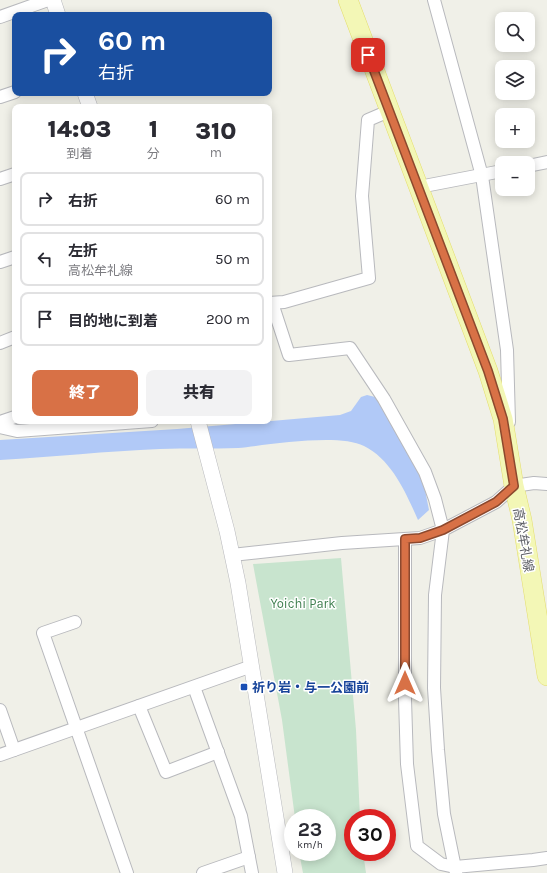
<!DOCTYPE html>
<html lang="ja">
<meta charset="utf-8">
<style>
body{margin:0;font-family:Karla,"Noto Sans JP",sans-serif;background:#f2f2f3;color:#2b2b33;height:100vh;display:flex;flex-direction:column;font-size:15px;white-space:nowrap}
*{box-sizing:border-box;margin:0}
p{font-size:13px;color:#7c7c81}
.icon{flex:none;width:22px;height:22px;fill:none;stroke:currentColor;stroke-width:2;stroke-linecap:round;stroke-linejoin:round}
.map{position:relative;flex:1;overflow:hidden}
.drawer{position:absolute;left:12px;top:104px;width:260px;height:320px;display:flex;flex-direction:column;background:#fff;border-radius:8px;box-shadow:0 2px 10px #0003}
.drawer>*{flex:none}
.hud{position:absolute;left:12px;top:12px;width:260px;height:84px;border-radius:8px;box-shadow:0 2px 10px #0003;background:#1a4fa0;color:#fff;overflow:hidden}
.tools{position:absolute;left:495px;top:12px;display:grid;gap:8px}
.tools a{display:grid;place-items:center;width:40px;height:40px;border-radius:8px;background:#fff;box-shadow:0 2px 10px #0003;font-size:20px}
.speed{position:absolute;left:284px;top:809px;display:flex;gap:8px;font-size:20px;font-weight:700;text-align:center}
.speed>*{display:grid;place-content:center;width:52px;height:52px;border-radius:50%;background:#fff;box-shadow:0 2px 10px #0003;line-height:1}
.speed small{font-size:10px;font-weight:400}
.speed .limit{border:6px solid #d22;background:#fff;color:#111}
.pin{position:absolute;display:grid;place-items:center;width:34px;height:34px;color:#fff;margin:-17px;border-radius:8px;box-shadow:0 2px 6px #0006}
.me{position:absolute;width:44px;margin:-22px;rotate:0deg;stroke-linejoin:round;filter:drop-shadow(0 0 3px #0008)}
.turn{display:flex;align-items:center;gap:14px;height:84px;padding:0 20px;font-size:18px}
.turn .icon{width:52px;height:52px;stroke-width:2.5}
.turn b{display:block;font-size:28px;line-height:34px}
.eta{display:flex;justify-content:space-evenly;align-items:center;height:68px;text-align:center}
.eta b{font-size:24px;font-weight:800;line-height:28px}
.action{display:flex;gap:8px;margin-top:auto;padding:8px 20px}
.action a{flex:1;height:46px;border-radius:8px;background:#d87146;color:#fff;font-size:16px;font-weight:800;line-height:46px;text-align:center}
.action a+a{background:#f2f2f3;color:#2b2b33}
ul{padding:0;list-style:none}
li{display:flex;align-items:center;gap:12px;height:54px;margin:0 8px 6px;padding:0 12px;border:2px solid #e1e1e2;border-radius:8px}
li div{flex:1}
li b{display:block;font-size:15px}
li em{font-style:normal}
.map>svg:first-child{display:block}
.green{fill:#c8e4ce}
.water{fill:#b1c9f7}
.lines{fill:none;stroke-linecap:round;stroke-linejoin:round}
.minor-casing{stroke:#b8b9bd;stroke-width:14}
.tertiary-casing{stroke:#b8b9bd;stroke-width:16}
.primary-casing{stroke:#e4dd6d;stroke-width:20}
.minor{stroke:#fff;stroke-width:12}
.tertiary{stroke:#fff;stroke-width:15}
.primary{stroke:#f3f7b6;stroke-width:19}
.route-casing{stroke:#8c492e;stroke-width:10}
.route{stroke:#d87146;stroke-width:7}
.transit-dot{fill:#1a4fb4;stroke:#fff;stroke-width:1.5}
.labels{text-anchor:middle;stroke-width:3;stroke-linejoin:round;paint-order:stroke}
.street-label{font-size:13px;fill:#5f6167;stroke:#fff}
.park-label{font-size:13px;fill:#3e7f4f;stroke:#fff}
.transit-label{font-size:13px;font-weight:bold;fill:#164399;stroke:#fff;text-anchor:start}
</style>
<div class="map">
<svg width="547" height="873" viewBox="0 0 547 873">
<rect width="100%" height="100%" fill="#f0f0e8"/>
<polygon class="green" points="341,558 356,730 360,818 353,818 353,852 363,852 366,873 303,873 299,852 327,852 327,818 295,818 282,720 253,564"/>
<path class="water" d="M367 395 375 397 380 401 417 469 425 490 429 510 418 520C406 493 392 460 364 446 338 433 269 445 238 448 212 449 186 448 160 449 107 451 53 457 0 460V440L177 429 340 415 351 411 361 397Z"/>
<g class="lines">
<defs>
<g id="minor">
<polyline points="434,0 482,176 507,350 509,422"/>
<polyline points="0,17 48,0"/>
<polyline points="0,97 15,92"/>
<polyline points="528,166 547,162"/>
<polyline points="0,179 15,174"/>
<polyline points="419,187 502,171"/>
<polyline points="0,262 15,257"/>
<polyline points="269,303 284,302 369,278 362,196 368,120 389,111"/>
<polyline points="0,343 15,337"/>
<polyline points="0,422 15,417"/>
<polyline points="0,427 17,431 152,421"/>
<polyline points="405,539 405,699 407,764 417,846 441,864 455,867 533,860 547,858"/>
<polyline points="232,555 342,543 420,538 443,530 435,499 425,472 384,399 350,348 289,355 272,303"/>
<polyline points="75,622 43,633 127,873"/>
<polyline points="194,687 241,816 252,873"/>
<polyline points="139,706 166,772 218,752"/>
<polyline points="0,710 14,750"/>
<polyline points="0,755 252,666"/>
<polyline points="203,873 249,857"/>
<polyline points="456,873 444,814 438,750 434,688 435,595 443,530 496,502 514,486 534,483 547,484"/>
</g>
<g id="tertiary">
<polyline points="53,0 58,15"/>
<polyline points="85,93 90,107"/>
<polyline points="198,421 227,531 238,583 285,873"/>
</g>
<polyline id="primary" points="348,0 488,371 503,419 514,486 522,520 547,676"/>
</defs>
<use href="#minor" class="minor-casing"/>
<use href="#tertiary" class="tertiary-casing"/>
<use href="#primary" class="primary-casing"/>
<use href="#minor" class="minor"/>
<use href="#tertiary" class="tertiary"/>
<use href="#primary" class="primary"/>
</g>
<g class="lines">
<defs>
<polyline id="route" points="368,55 488,371 503,419 514,486 496,502 443,530 420,538 405,539 405,683"/>
</defs>
<use href="#route" class="route-casing"/>
<use href="#route" class="route"/>
</g>
<rect class="transit-dot" x="240" y="683" width="8" height="8" rx="2"/>
<g class="labels">
<g class="street-label">
<text transform="translate(524 540) rotate(80)" y="5">高松牟礼線</text>
</g>
<g class="park-label">
<text x="303" y="608">Yoichi Park</text>
</g>
<g class="transit-label">
<text x="252" y="692">祈り岩・与一公園前</text>
</g>
</g>
</svg>
<div class="tools">
<a><svg class="icon" aria-label="search" viewBox="0 0 24 24"><circle cx="10" cy="10" r="6"/><path d="M15 15l6 6"/></svg></a>
<a><svg class="icon" aria-label="layers" viewBox="0 0 24 24"><path d="M12 4l9 5-9 5-9-5zM3 14l9 5 9-5"/></svg></a>
<a>+</a>
<a>−</a>
</div>
<div class="speed"><div>23<small>km/h</small></div><div class="limit">30</div></div>
<div class="pin" style="left:368px;top:55px;background:#d93025"><svg class="icon" aria-label="arrive" viewBox="0 0 24 24"><path d="M6 21V4h12l-3 4 3 4H6"/></svg></div>
<svg class="me" style="left:405px;top:683px" viewBox="-20 -20 40 40"><path d="M0-17L14 15 0 8-14 15z" fill="#d87146" stroke="#fff" stroke-width="4"/></svg>
<div class="hud">
<div class="turn"><svg class="icon" aria-label="right" viewBox="0 0 24 24"><path d="M7 20v-9h11M14 6l5 5-5 5"/></svg><div><b>60 m</b>右折</div></div>
</div>
<section class="drawer">
<div class="eta">
<div><b>14:03</b><p>到着</p></div>
<div><b>1</b><p>分</p></div>
<div><b>310</b><p>m</p></div>
</div>
<ul>
<li><svg class="icon" aria-label="right" viewBox="0 0 24 24"><path d="M7 20v-9h11M14 6l5 5-5 5"/></svg><div><b>右折</b></div><em>60 m</em></li>
<li><svg class="icon" aria-label="left" viewBox="0 0 24 24"><path d="M17 20v-9H6M10 6l-5 5 5 5"/></svg><div><b>左折</b><p>高松牟礼線</p></div><em>50 m</em></li>
<li><svg class="icon" aria-label="arrive" viewBox="0 0 24 24"><path d="M6 21V4h12l-3 4 3 4H6"/></svg><div><b>目的地に到着</b></div><em>200 m</em></li>
</ul>
<div class="action"><a>終了</a><a>共有</a></div>
</section>
</div>
